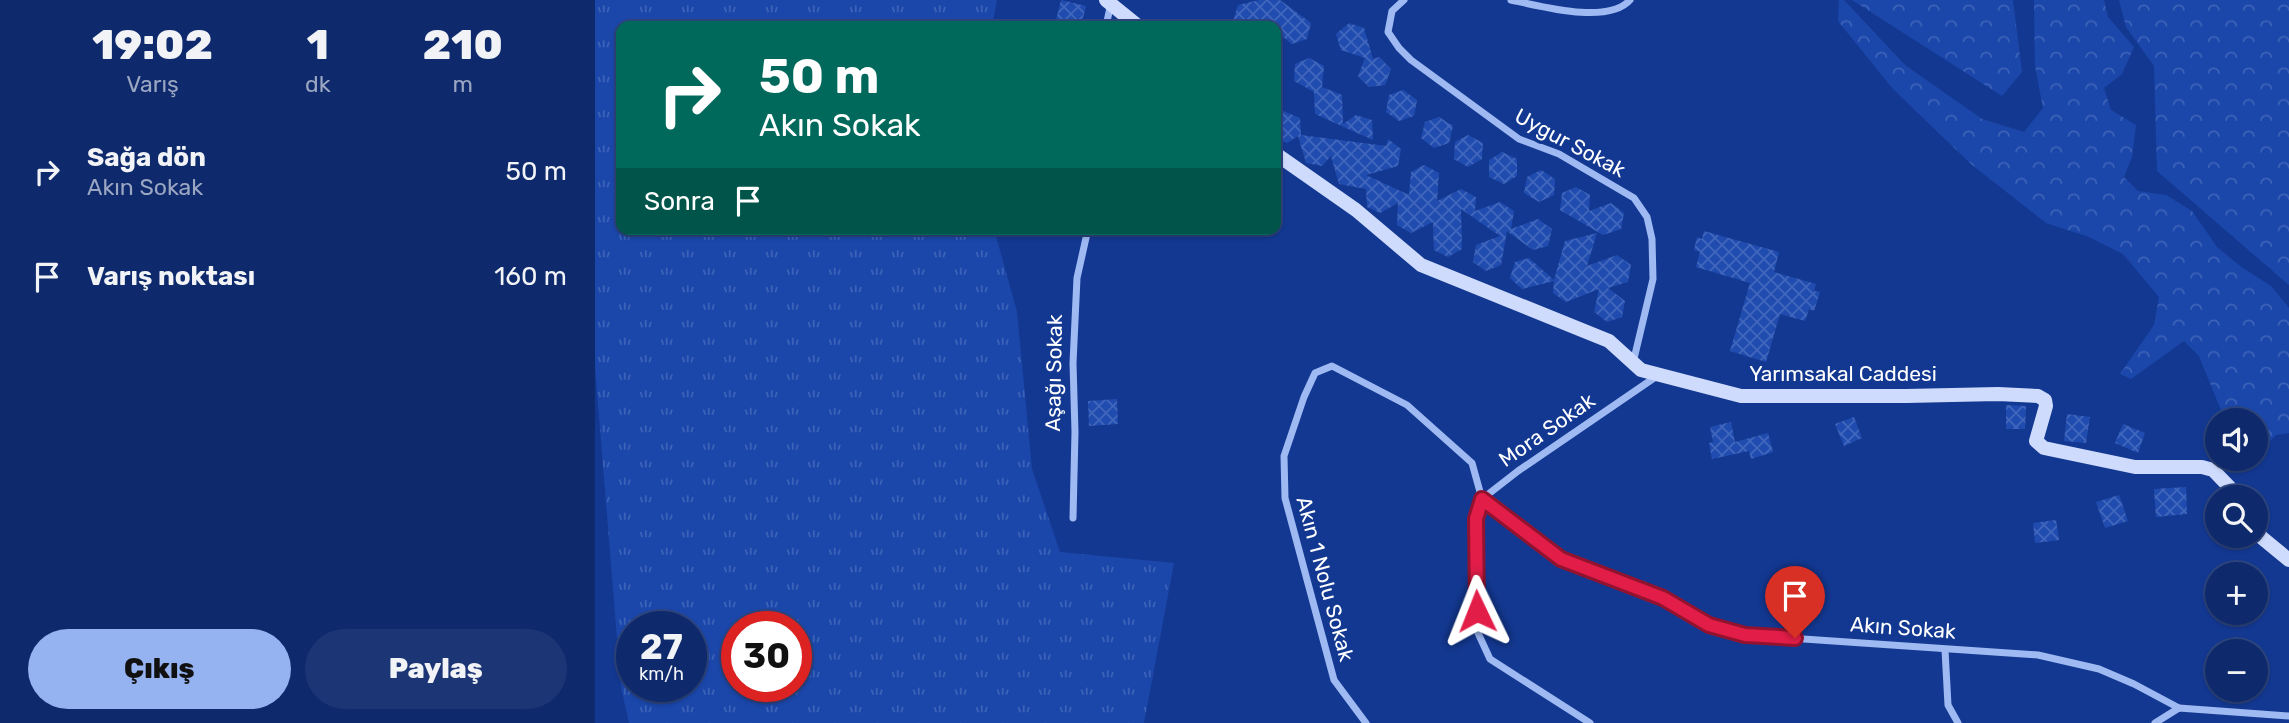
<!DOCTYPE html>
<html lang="tr">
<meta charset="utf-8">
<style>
body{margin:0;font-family:Rubik,sans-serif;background:#1c3675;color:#f1f3f6;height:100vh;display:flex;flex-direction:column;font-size:26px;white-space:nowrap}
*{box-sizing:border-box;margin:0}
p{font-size:23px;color:#9ba7c2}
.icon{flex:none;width:38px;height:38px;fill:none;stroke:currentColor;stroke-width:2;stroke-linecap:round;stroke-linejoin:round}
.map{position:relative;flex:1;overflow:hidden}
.side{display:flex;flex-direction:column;background:#0e2a6d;width:595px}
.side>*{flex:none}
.top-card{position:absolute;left:21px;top:21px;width:665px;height:214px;border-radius:14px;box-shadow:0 2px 5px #0004,0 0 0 2px #2e4680;background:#00695c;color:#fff;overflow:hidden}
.controls{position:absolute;left:1610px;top:408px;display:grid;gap:14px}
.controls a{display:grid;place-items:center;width:63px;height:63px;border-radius:50%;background:#0e2a6d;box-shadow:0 2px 5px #0004,0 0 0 2px #2e4680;font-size:35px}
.speed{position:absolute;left:21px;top:611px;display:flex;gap:14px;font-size:35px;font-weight:700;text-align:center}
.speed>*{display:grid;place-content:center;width:91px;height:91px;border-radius:50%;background:#0e2a6d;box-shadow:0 2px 5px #0004,0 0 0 2px #2e4680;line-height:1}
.speed small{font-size:18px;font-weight:400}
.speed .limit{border:10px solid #d22;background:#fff;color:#111}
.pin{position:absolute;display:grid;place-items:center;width:60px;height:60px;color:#fff;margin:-72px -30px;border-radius:50% 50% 50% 0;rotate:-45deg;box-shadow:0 0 7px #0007}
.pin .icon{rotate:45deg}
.me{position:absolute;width:77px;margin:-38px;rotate:358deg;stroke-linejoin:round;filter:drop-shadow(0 0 5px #0008)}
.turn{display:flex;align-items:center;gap:24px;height:147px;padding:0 28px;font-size:32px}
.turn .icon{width:91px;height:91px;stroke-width:2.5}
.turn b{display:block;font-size:49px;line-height:60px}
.then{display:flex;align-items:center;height:66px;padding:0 28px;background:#0003;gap:14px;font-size:26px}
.eta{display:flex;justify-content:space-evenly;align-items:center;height:119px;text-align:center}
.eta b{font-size:42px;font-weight:800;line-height:49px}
.action{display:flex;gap:14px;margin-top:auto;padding:14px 28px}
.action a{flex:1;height:80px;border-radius:42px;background:#95b2f1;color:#111;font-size:28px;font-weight:800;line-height:80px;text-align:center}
.action a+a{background:#1c3675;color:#f1f3f6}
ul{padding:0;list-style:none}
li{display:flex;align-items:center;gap:21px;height:105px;padding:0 28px}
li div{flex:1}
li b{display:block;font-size:26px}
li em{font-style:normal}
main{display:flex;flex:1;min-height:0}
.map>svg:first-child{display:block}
.grass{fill:url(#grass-tufts);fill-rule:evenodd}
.forest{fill:url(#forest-crowns)}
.building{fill:url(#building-cross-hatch)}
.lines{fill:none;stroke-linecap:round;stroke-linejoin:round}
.street{stroke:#9fb9f2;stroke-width:7}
.secondary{stroke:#cedbfc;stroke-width:14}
.route-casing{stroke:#92132f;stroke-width:18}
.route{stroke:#e11d48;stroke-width:12}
.labels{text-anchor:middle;stroke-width:7;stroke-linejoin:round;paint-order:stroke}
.street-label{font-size:21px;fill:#fff;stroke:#133891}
</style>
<main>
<section class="side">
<div class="eta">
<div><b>19:02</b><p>Varış</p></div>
<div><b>1</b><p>dk</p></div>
<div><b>210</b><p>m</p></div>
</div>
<ul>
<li><svg class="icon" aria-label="right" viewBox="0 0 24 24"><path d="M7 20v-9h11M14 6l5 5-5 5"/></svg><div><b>Sağa dön</b><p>Akın Sokak</p></div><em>50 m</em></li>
<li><svg class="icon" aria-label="arrive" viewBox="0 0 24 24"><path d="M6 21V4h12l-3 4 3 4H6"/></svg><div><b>Varış noktası</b></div><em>160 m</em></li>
</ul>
<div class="action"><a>Çıkış</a><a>Paylaş</a></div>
</section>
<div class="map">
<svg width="1694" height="723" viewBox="0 0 1694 723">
<defs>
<pattern id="grass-tufts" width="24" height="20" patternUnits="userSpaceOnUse" patternTransform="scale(1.75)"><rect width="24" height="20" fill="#1b47ab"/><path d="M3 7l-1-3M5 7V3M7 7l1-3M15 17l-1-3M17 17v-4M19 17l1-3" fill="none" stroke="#3d63b8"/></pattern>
<pattern id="forest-crowns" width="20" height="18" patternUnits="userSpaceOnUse" patternTransform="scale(1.75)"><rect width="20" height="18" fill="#1b47ab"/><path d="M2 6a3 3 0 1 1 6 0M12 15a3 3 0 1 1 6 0" fill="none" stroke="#3d63b8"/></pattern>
<pattern id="building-cross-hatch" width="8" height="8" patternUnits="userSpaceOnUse" patternTransform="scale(1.75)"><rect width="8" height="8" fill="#204cb0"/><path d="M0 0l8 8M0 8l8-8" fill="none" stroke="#4167bc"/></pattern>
</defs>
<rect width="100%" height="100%" fill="#133891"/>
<path class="grass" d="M0 0H402L397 26H26V229H399L422 312 437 469 465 552 579 563 549 723H34L26 687 0 367ZM37 626H96V686H37ZM142 626H201V686H142Z"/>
<g class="forest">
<polygon points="1244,0 1249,0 1310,65 1387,119 1429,132 1448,108 1440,66 1439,0 1509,0 1513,17 1539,47 1527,74 1509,88 1516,110 1541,125 1537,157 1529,177 1543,191 1571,195 1597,211 1622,247 1645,266 1676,286 1694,308 1694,433 1681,435 1661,456 1661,420 1630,420 1604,356 1589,341 1536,379 1525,374 1559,325 1564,297 1528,254 1494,237 1451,223 1377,165 1298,89 1243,21"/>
<polygon points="1257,0 1418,0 1427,72 1407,96"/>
<polygon points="1524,0 1694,0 1694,285 1562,171 1559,66 1531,27"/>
</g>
<g class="building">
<polygon points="466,0 491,6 486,26 461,20"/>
<polygon points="664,0 685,0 716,23 712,39 697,44 684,34 686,26 644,26 638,21 643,5"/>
<polygon points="754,23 769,28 778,59 784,57 796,69 790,85 774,87 763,76 770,58 746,50 741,34"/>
<polygon points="714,58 729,66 727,87 747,95 748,124 761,115 777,120 778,140 720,114 719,92 699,81 700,64"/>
<polygon points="808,90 822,100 819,116 804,121 791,112 794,95"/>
<polygon points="681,108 705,118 706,135 791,146 793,139 806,149 803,166 771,175 814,195 816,172 829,165 844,173 842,201 866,189 881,197 880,211 905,202 919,211 916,229 943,219 957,229 953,246 938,250 912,231 906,265 891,271 878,262 881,245 905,236 866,209 867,249 853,257 839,250 838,222 816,233 802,225 803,203 785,213 772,207 771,189 744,184 736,156 727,166 711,163 703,136 692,143 681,138"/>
<polygon points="844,117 858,126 854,143 839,148 826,138 830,122"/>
<polygon points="873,135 888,143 887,159 873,167 859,159 860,142"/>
<polygon points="907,152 922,159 922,176 909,184 894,177 894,160"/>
<polygon points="946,170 960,179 959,195 944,202 929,193 932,177"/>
<polygon points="981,187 995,195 994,211 1016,203 1029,213 1026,229 1008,235 965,210 967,193"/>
<polygon points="1109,231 1184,252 1179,272 1221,284 1219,291 1225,292 1219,311 1214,309 1210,321 1185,314 1171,362 1135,351 1155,283 1101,267 1105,252 1099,250 1102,237 1107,239"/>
<polygon points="1002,233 992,266 1022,255 1036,265 1033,282 1013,288 1030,301 1027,317 1012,322 999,312 1004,289 971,302 958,293 959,281 927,289 915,278 920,262 934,258 959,280 970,241"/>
<polygon points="522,399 523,424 494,426 493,401"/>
<polygon points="1411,405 1431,406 1430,429 1411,429"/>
<polygon points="1472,414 1495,417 1491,443 1469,441"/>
<polygon points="1259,417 1267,438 1249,446 1240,424"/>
<polygon points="1136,422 1140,442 1173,433 1178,452 1156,459 1154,451 1117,459 1114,443 1118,442 1115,427"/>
<polygon points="1528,424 1550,433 1543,453 1520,443"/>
<polygon points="1591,487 1592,514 1561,517 1559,489"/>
<polygon points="1524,495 1533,521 1510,528 1501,502"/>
<polygon points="1461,520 1464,540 1440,543 1438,523"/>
</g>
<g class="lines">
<g class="street">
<polyline points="809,0 797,11 793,32 804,48 816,60 924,139 964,154 1039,198 1052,217 1057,239 1058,279 1038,363"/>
<path d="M916 0C945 6 1013 25 1035 0"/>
<polyline points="511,26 516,3"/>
<polyline points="478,518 480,432 478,363 482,278 493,229"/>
<polyline points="1350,650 1353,705 1363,723"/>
<polyline points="771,723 739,680 690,498 689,456 709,397 720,373 737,366 812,405 877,463 887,499 966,559 1068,599 1114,625 1150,635 1443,655 1504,669 1539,684 1584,708"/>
<polyline points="995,723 895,659 883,633 881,519 887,499 923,471 1062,376"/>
<polyline points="1560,723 1584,708 1694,716"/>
</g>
<g class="secondary">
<polyline points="511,0 543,26"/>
<polyline points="681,154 761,210 826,265 1014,341 1046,370 1146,396 1311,396 1403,394 1443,396 1450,400 1451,406 1441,441 1449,448 1540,467 1607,467 1618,470 1644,497"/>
<polyline points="1661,527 1666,537 1694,560"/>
</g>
</g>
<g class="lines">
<defs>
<polyline id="route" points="882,611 881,519 887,499 966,559 1068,598 1114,625 1150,635 1200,638"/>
</defs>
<use href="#route" class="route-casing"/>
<use href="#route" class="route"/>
</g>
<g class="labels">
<g class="street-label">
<text transform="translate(975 143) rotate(28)" y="7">Uygur Sokak</text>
<text transform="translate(459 373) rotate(-89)" y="7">Aşağı Sokak</text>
<text x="1248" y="381">Yarımsakal Caddesi</text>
<text transform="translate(952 430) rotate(-35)" y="7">Mora Sokak</text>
<text transform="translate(730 579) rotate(75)" y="7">Akın 1 Nolu Sokak</text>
<text transform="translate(1308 628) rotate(4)" y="7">Akın Sokak</text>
</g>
</g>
</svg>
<div class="controls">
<a><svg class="icon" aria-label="sound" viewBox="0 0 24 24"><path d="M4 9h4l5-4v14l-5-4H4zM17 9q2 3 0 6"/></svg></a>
<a><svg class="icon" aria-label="search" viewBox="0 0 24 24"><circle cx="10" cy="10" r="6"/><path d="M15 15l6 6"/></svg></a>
<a>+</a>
<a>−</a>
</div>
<div class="speed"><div>27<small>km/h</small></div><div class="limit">30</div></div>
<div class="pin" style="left:1200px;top:638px;background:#d93025"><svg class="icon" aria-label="arrive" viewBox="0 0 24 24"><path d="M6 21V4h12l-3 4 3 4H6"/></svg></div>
<svg class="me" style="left:882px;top:611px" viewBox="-20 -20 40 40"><path d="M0-17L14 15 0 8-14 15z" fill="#e11d48" stroke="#fff" stroke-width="4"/></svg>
<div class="top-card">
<div class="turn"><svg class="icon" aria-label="right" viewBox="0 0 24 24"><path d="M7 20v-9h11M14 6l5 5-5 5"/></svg><div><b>50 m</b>Akın Sokak</div></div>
<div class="then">Sonra<svg class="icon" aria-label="arrive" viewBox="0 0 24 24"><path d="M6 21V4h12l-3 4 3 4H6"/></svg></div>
</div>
</div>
</main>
